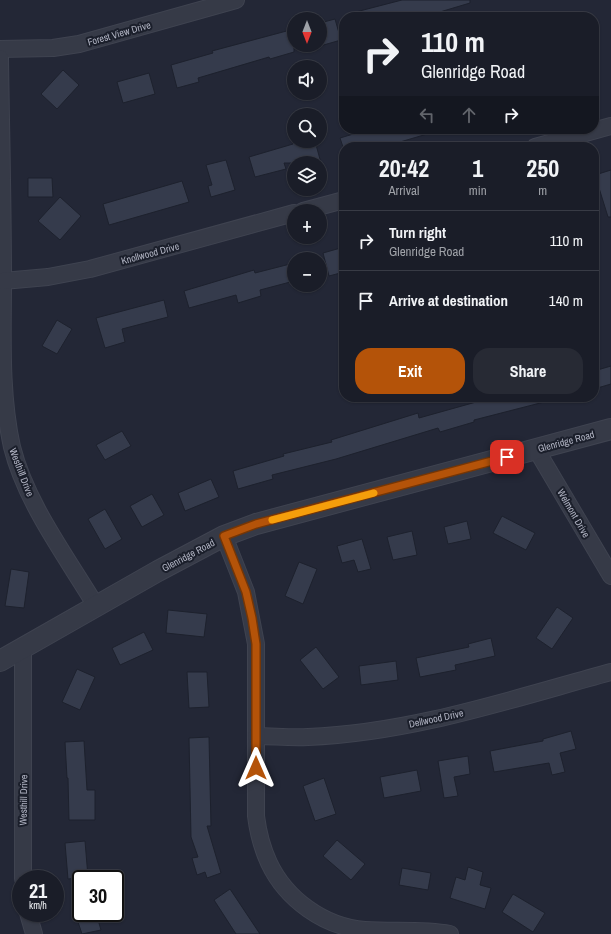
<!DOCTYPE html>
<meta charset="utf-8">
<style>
body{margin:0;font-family:"Archivo Narrow",sans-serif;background:#272a34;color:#f1f3f6;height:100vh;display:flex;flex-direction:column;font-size:15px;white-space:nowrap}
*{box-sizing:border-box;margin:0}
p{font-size:13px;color:#9fa2a8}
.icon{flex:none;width:22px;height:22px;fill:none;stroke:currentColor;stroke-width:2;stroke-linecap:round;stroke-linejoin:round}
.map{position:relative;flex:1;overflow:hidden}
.drawer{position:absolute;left:339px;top:142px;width:260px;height:260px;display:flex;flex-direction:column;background:#1a1d28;border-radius:16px;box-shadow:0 1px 3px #0004,0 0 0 1px #383b45}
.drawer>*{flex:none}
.banner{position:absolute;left:339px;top:12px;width:260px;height:122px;border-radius:16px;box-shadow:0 1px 3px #0004,0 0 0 1px #383b45;background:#1a1d28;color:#f1f3f6;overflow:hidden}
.needle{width:26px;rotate:180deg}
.fabs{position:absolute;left:287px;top:12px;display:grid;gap:8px}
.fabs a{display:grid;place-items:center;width:40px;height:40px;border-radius:50%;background:#1a1d28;box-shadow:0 1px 3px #0004,0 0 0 1px #383b45;font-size:20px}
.speed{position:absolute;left:12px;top:870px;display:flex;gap:8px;font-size:20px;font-weight:700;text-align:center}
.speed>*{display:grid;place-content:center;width:52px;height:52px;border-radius:50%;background:#1a1d28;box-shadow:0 1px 3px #0004,0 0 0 1px #383b45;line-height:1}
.speed small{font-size:10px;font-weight:400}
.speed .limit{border:2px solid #111;border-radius:6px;background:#fff;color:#111}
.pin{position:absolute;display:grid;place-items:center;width:34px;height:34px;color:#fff;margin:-17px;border-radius:8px;box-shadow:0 2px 6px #0006}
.me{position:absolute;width:44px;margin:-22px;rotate:0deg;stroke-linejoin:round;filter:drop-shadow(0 0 3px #0008)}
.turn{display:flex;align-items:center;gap:14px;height:84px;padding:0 16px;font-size:18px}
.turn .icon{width:52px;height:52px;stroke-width:2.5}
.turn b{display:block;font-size:28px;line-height:34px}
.lanes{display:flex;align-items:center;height:38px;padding:0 16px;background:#0003;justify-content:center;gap:20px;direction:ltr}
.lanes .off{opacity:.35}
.eta{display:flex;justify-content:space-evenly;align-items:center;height:68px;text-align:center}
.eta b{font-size:24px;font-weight:700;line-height:28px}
.cta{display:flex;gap:8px;margin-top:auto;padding:8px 16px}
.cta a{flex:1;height:46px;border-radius:16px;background:#b45309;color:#fff;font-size:16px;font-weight:700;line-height:46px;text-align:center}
.cta a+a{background:#272a34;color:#f1f3f6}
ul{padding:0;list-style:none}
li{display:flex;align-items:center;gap:12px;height:60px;padding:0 16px;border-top:1px solid #383b45}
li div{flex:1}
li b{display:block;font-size:15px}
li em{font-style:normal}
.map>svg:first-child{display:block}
.building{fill:#353b4c;stroke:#1d212d}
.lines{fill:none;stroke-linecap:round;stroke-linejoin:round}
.minor-casing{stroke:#3f4350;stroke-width:18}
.tertiary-casing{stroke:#3f4350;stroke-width:22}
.minor{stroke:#363a47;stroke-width:16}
.tertiary{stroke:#363a47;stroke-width:20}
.route-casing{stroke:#753606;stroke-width:10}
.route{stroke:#b45309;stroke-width:7}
.slow{stroke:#f59e0b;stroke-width:7}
.labels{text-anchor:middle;stroke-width:4;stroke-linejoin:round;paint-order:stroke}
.street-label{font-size:10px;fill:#b1b4c3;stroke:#1b1f2b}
</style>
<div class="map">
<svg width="611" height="934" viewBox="0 0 611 934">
<rect width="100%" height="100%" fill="#232736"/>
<g class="building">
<polygon points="402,0 470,0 470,3 423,17 348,17 348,14"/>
<polygon points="335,19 341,40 320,46 320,23"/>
<polygon points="294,29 294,52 270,59 269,57 198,78 199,82 177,88 171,65 213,53 212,51"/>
<polygon points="63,70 79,85 57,109 41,94"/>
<polygon points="149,73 155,94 123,103 117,82"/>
<polygon points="370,129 434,129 434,132 383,147 343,147 340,138"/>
<polygon points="293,141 315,141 321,163 284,163 286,169 255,177 249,157 293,144"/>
<polygon points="226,160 235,190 211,197 208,186 212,185 206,165"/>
<polygon points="611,170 611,217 608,217 595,175"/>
<polygon points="28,178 52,178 53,197 28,197"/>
<polygon points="182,181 189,202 109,225 103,204"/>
<polygon points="60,197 81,216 60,240 38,221"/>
<polygon points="344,247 344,272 329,276 323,253"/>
<polygon points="294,263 294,281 260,290 261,296 238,303 236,295 189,308 184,291 254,270 255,273"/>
<polygon points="164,300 168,317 122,329 125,342 105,348 96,318"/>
<polygon points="57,320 72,329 57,354 42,346"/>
<polygon points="611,366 611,384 594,389 594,371"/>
<polygon points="494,397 548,397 548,401 474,420 474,422 440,432 438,428 336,459 272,475 273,479 238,489 233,471 284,456 283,454 332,442 331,440 418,413 419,418"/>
<polygon points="122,431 131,446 105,460 96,445"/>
<polygon points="211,479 219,497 185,511 178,493"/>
<polygon points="152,494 164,515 142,527 130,506"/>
<polygon points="105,509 122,539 105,549 88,519"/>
<polygon points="502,516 535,533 526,550 493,533"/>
<polygon points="467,521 471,539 448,544 444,527"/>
<polygon points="412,531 417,555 393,560 387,537"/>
<polygon points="362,539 371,569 358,572 354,560 342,563 337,546"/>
<polygon points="299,562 317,569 303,604 285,596"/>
<polygon points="11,569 29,572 24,608 5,606"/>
<polygon points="557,607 573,618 552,649 536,638"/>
<polygon points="168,610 207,614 204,637 166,633"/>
<polygon points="144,632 153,650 120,665 112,648"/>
<polygon points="491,638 495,656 455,665 456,670 420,677 416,658 469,647 468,644"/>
<polygon points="316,647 339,677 323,689 300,660"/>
<polygon points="396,661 398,680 361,685 359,666"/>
<polygon points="77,669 95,677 80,710 62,702"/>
<polygon points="187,672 207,672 209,707 189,708"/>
<polygon points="571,731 576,749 560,753 565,772 552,775 549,763 494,772 490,751 543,741 543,739"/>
<polygon points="209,737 211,826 207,826 221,873 207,878 205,872 197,875 192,858 198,857 191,837 189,738"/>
<polygon points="84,741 87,790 95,790 95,820 69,820 68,778 67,778 65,742"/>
<polygon points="468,756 470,774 454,777 458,796 444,798 438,761"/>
<polygon points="417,770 421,791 384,798 380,777"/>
<polygon points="324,778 336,814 315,821 303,786"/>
<polygon points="337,840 365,864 351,880 323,856"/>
<polygon points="85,841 88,877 68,879 65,843"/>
<polygon points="468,867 483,872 480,885 491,888 485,909 450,898 456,877 465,880"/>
<polygon points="402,868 431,873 428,890 399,885"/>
<polygon points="230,889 260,934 236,934 214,900"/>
<polygon points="513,894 545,913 533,932 502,912"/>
<polygon points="75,913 96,913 101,930 82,934"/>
</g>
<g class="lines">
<defs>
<g id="minor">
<polyline points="0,49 53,48 79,44 236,0"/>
<path d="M0 58C1 132 3 207 3 281 3 336 0 392 12 447 26 503 66 556 96 606"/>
<polyline points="535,147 611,126"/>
<polyline points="303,211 344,200"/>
<polyline points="3,281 48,277 90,269 294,213"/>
<polyline points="536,449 611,576"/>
<path d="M224 536 246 592 256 644V816C258 832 262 848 269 863 286 899 324 927 365 930 393 932 422 929 450 934"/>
<polyline points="23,648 23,879"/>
<path d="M256 736C273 736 290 738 308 737 411 733 512 699 611 672"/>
<polyline points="28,913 34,934"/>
</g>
<polyline id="tertiary" points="0,661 158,571 224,536 256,524 611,429"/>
</defs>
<use href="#minor" class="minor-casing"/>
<use href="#tertiary" class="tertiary-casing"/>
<use href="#minor" class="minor"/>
<use href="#tertiary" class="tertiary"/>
</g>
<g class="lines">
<defs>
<polyline id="route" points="256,768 256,644 252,618 246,592 224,536 256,524 507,457"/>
</defs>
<use href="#route" class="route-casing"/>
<use href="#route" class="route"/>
<polyline class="slow" points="272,520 374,493"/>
</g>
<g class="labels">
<g class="street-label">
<text transform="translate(119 33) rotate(-16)" y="4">Forest View Drive</text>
<text transform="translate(150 253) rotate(-15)" y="4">Knollwood Drive</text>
<text transform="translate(566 441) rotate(-15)" y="4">Glenridge Road</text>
<text transform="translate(22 472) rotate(69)" y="4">Westhill Drive</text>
<text transform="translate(574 513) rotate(60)" y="4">Welmont Drive</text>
<text transform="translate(188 555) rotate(-28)" y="4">Glenridge Road</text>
<text transform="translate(436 718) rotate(-12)" y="4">Dellwood Drive</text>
<text transform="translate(23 800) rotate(-89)" y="4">Westhill Drive</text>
</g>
</g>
</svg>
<div class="fabs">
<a><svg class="needle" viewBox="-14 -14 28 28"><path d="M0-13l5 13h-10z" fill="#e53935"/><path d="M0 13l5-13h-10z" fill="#9fa2a8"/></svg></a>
<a><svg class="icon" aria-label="sound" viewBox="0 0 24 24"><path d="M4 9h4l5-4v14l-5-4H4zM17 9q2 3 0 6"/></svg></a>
<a><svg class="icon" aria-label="search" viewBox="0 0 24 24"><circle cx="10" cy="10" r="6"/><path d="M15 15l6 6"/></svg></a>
<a><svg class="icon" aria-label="layers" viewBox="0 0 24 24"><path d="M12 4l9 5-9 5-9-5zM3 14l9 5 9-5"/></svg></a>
<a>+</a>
<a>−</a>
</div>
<div class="speed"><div>21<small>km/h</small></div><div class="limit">30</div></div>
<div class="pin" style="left:507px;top:457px;background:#d93025"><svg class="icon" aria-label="arrive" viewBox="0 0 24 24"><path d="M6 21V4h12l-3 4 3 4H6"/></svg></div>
<svg class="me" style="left:256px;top:768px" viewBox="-20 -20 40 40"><path d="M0-17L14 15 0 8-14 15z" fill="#b45309" stroke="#fff" stroke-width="4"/></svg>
<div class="banner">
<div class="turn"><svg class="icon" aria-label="right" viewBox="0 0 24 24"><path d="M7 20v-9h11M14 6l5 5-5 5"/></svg><div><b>110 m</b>Glenridge Road</div></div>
<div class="lanes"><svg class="icon off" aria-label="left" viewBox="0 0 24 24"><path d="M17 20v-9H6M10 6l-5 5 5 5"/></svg><svg class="icon off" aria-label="ahead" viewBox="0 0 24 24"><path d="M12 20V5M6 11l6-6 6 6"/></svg><svg class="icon" aria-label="right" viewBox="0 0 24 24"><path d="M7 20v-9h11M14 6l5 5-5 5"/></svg></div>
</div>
<section class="drawer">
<div class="eta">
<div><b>20:42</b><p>Arrival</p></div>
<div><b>1</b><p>min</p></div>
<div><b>250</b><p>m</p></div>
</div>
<ul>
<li><svg class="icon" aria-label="right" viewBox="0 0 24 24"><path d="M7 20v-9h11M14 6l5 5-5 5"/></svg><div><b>Turn right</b><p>Glenridge Road</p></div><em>110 m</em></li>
<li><svg class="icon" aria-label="arrive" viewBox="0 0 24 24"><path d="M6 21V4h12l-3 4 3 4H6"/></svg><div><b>Arrive at destination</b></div><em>140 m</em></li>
</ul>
<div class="cta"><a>Exit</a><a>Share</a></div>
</section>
</div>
